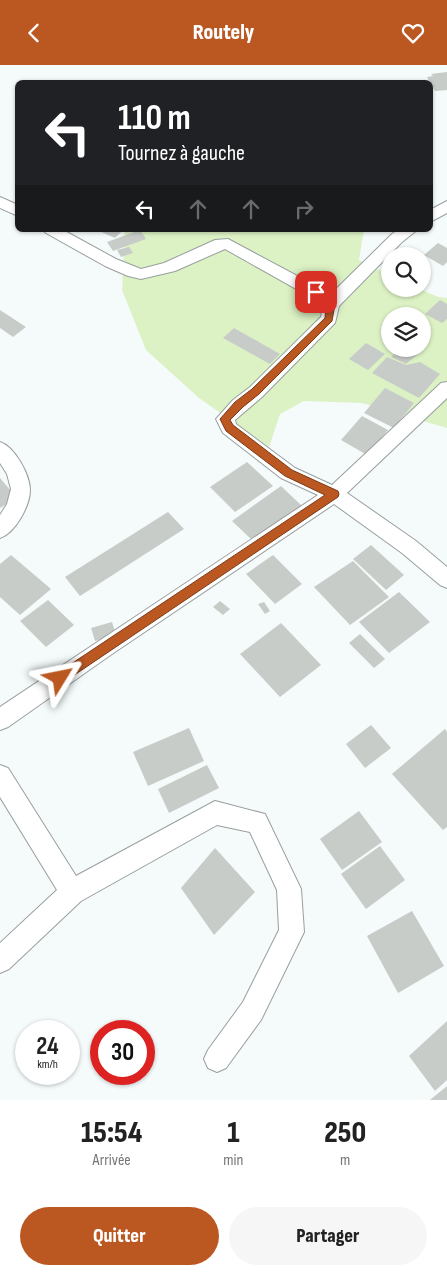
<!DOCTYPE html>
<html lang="fr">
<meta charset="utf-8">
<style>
body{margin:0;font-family:"Sofia Sans Condensed",sans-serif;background:#f6f6f6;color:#222;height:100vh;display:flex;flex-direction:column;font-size:19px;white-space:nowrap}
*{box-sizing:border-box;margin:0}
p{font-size:16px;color:#767676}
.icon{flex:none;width:28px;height:28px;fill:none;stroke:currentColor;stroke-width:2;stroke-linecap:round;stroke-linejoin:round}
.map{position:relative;height:1035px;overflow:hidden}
.details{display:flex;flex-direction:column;background:#fff;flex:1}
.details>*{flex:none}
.hud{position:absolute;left:15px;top:15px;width:418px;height:152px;border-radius:8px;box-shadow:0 1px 4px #0004;background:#202124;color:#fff;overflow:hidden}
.controls{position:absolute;left:381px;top:182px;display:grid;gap:10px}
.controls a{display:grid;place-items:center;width:50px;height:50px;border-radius:50%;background:#fff;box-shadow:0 1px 4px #0004;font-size:25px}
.speed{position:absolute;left:15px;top:955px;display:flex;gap:10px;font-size:25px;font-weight:700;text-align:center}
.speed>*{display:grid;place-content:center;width:65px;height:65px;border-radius:50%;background:#fff;box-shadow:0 1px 4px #0004;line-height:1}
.speed small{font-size:12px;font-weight:400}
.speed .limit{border:8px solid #d22;background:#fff;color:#111}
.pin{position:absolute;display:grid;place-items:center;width:42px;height:42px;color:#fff;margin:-21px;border-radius:10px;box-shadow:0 2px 8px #0006}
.me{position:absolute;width:55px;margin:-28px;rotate:55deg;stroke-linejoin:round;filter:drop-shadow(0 0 4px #0008)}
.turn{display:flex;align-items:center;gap:18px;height:105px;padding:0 20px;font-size:22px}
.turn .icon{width:65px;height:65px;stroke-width:2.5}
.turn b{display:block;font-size:35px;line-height:42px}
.lanes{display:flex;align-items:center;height:48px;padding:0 20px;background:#0003;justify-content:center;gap:25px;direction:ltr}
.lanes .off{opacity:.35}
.eta{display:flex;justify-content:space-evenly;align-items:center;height:85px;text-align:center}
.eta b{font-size:30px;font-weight:800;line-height:35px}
.button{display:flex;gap:10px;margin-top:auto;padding:10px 20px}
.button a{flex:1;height:58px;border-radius:30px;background:#bb5822;color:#fff;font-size:20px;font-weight:800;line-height:58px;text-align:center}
.button a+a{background:#f6f6f6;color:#222}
header{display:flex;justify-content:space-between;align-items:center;height:65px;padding:0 20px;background:#bb5822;color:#fff;font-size:22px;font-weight:800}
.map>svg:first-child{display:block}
.green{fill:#dcf2c4;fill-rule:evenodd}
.building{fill:#c7ccc8}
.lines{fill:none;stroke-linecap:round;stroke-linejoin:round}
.street-casing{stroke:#989f9e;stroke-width:2}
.street{fill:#fff;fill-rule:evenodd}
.route{fill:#bb5822;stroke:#7a3916}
</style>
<header><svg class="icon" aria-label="back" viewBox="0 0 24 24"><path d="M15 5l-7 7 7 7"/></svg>Routely<svg class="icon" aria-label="heart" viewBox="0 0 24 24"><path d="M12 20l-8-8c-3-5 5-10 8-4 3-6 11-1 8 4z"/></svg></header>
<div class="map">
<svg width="447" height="1035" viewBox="0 0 447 1035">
<rect width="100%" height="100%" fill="#f4fbfa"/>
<path class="green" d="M125 165H364L359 195 390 210V224H420L438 232 447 233V363L362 338 304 336 280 349 269 382 199 333 146 285 122 225ZM390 251H422V284H390Z"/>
<g class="building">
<polygon points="447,7 447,25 435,26 427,12 433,11 431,9"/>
<polygon points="97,165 123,165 115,173"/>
<polygon points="140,165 146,174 113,186 107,177"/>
<polygon points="438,178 447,183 447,197 443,201 424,190"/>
<polygon points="129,182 133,188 121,192 117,185"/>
<polygon points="440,235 447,239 447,254 442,258 425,249"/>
<polygon points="0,245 26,262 13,272 0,263"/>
<polygon points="234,263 280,289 270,299 223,273"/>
<polygon points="366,278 385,289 368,305 349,294"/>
<polygon points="400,284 409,284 418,289 406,299 391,292"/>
<polygon points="387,292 406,300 420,297 440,309 419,333 372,308"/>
<polygon points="385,323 414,338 394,363 364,348"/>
<polygon points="362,351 388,365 367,390 341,375"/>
<polygon points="247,397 273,421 235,447 210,422"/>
<polygon points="0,413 17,433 0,443"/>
<polygon points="281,421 302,441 253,476 232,456"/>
<polygon points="168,447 184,464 80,531 65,512"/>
<polygon points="371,480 404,510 386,525 353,494"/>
<polygon points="11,490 51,524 20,550 0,532 0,499"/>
<polygon points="273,490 302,519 275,539 246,509"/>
<polygon points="353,496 389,532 350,560 314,522"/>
<polygon points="399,527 430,557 389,588 359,557"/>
<polygon points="48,535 74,560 46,582 20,556"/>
<polygon points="220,536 230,544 223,550 213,542"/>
<polygon points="264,537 270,546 265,549 258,539"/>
<polygon points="112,557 116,570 95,576 91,563"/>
<polygon points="281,558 321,600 280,632 240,589"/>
<polygon points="360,569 385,594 374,603 349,578"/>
<polygon points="371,660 391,683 365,703 346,679"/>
<polygon points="189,663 204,696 148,721 133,687"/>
<polygon points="445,664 447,667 447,762 443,765 392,709"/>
<polygon points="207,700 219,723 169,748 158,724"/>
<polygon points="359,746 382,777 342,805 320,774"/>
<polygon points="380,781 405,815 366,844 341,809"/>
<polygon points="215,783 255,827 214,870 181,823"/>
<polygon points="412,846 444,901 398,928 367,871"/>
<polygon points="447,956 447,1015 435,1026 409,991"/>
<polygon points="447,1021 447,1035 430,1035"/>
</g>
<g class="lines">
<defs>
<g id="street">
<polygon points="0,132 18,140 18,151 0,143"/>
<polygon points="447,136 447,148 430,157 430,145"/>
<polygon points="43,165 63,165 116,194 141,204 164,198 215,175 228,174 331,229 392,169 398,165 417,165 402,177 339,241 335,258 262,332 235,355 236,359 295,403 332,420 441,318 447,317 447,333 347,428 416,476 447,502 447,523 440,520 402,488 334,439 112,589 8,662 0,665 0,642 318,430 281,413 223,368 216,354 233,335 250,322 321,252 323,240 321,238 225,184 175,206 141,214 128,211 105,201 46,168"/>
<path d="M0 377C15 382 30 410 30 425 30 441 15 468 0 473V450L7 439 11 424 7 409 0 398Z"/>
<polygon points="0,700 8,703 76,811 215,736 265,749 301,824 304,867 261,955 226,1003 217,1007 208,1003 204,994 208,985 243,937 279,865 277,825 250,767 217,760 81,836 9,904 0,908 0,878 57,825 0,732"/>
</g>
</defs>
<use href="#street" class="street-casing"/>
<use href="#street" class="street"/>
</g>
<polygon class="route" points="316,224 330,231 335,239 332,256 259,329 243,342 230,355 233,360 292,405 338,426 339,429 338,432 64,617 60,619 56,617 54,613 56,609 325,430 285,411 226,366 220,354 235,337 252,324 325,253 326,239 312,227"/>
</svg>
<div class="controls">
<a><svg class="icon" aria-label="search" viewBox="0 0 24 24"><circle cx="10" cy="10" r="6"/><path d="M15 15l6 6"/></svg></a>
<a><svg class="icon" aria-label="layers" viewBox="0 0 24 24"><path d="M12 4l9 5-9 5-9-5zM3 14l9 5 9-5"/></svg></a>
</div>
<div class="speed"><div>24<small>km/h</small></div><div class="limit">30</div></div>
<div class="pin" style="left:316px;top:227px;background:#d93025"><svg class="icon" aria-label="arrive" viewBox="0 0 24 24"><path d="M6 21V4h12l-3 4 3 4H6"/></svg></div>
<svg class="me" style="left:60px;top:613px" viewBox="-20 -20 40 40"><path d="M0-17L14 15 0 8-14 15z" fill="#bb5822" stroke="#fff" stroke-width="4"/></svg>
<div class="hud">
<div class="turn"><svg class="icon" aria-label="left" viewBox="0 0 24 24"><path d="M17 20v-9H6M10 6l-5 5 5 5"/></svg><div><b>110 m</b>Tournez à gauche</div></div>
<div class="lanes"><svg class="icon" aria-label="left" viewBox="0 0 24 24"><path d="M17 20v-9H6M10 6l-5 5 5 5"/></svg><svg class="icon off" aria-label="ahead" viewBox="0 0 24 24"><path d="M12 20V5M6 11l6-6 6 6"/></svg><svg class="icon off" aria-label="ahead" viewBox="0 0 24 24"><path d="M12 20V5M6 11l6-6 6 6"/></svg><svg class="icon off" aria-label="right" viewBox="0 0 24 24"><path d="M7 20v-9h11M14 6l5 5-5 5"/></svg></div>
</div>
</div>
<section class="details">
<div class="eta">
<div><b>15:54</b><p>Arrivée</p></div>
<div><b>1</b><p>min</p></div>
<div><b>250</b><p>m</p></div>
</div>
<div class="button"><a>Quitter</a><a>Partager</a></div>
</section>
